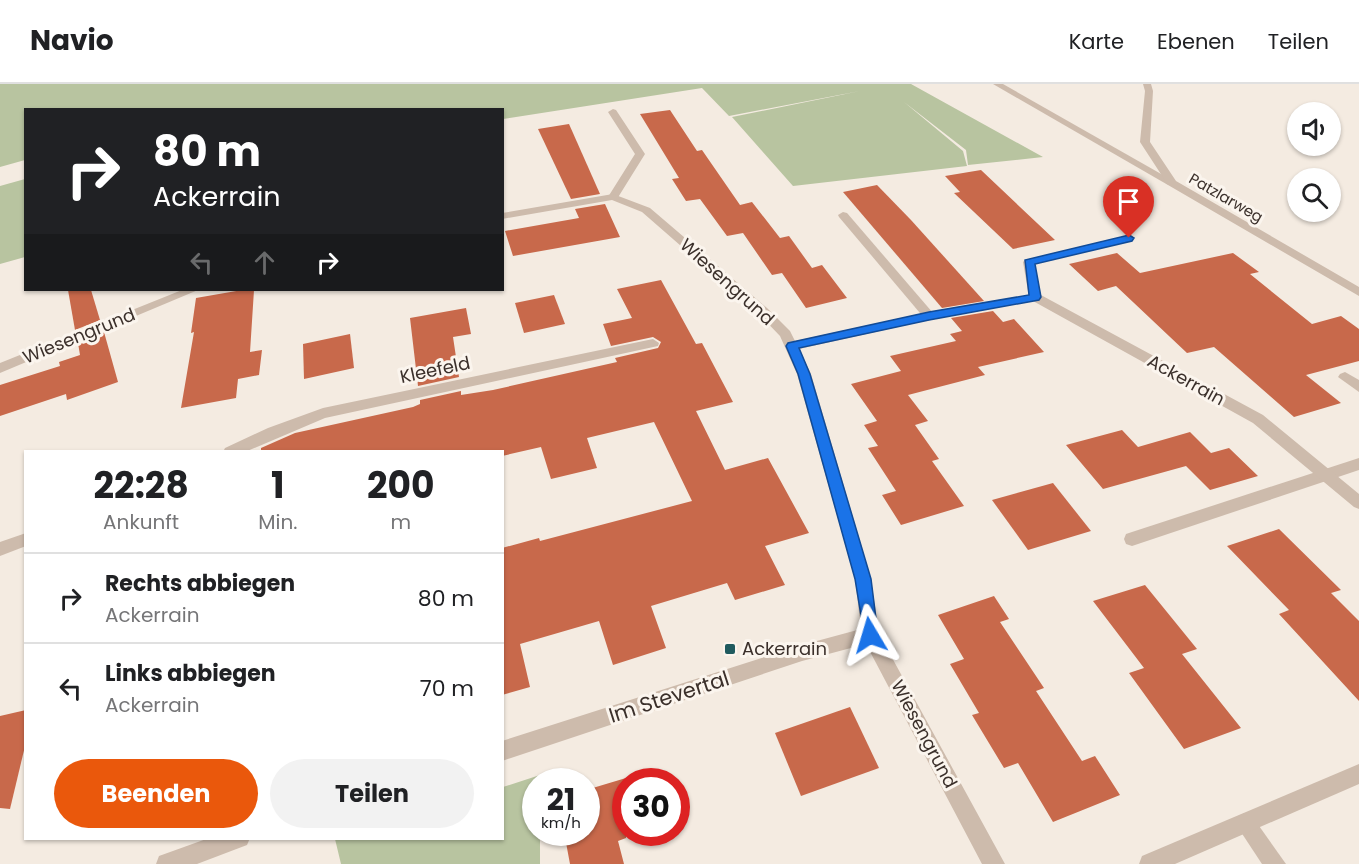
<!DOCTYPE html>
<html lang="de">
<style>
body{margin:0;font-family:Poppins,sans-serif;background:#f2f2f2;color:#202124;height:100vh;display:flex;flex-direction:column;font-size:22px;white-space:nowrap}
*{box-sizing:border-box;margin:0}
p{font-size:20px;color:#757577}
.icon{flex:none;width:33px;height:33px;fill:none;stroke:currentColor;stroke-width:2;stroke-linecap:round;stroke-linejoin:round}
.map{position:relative;flex:1;overflow:hidden}
.drawer{position:absolute;left:24px;top:366px;width:480px;height:390px;display:flex;flex-direction:column;background:#fff;border-radius:0px;box-shadow:0 2px 4px #0004}
.drawer>*{flex:none}
.hud{position:absolute;left:24px;top:24px;width:480px;height:183px;border-radius:0px;box-shadow:0 2px 4px #0004;background:#202124;color:#fff;overflow:hidden}
.buttons{position:absolute;left:1287px;top:18px;display:grid;gap:12px}
.buttons a{display:grid;place-items:center;width:54px;height:54px;border-radius:50%;background:#fff;box-shadow:0 2px 4px #0004;font-size:30px}
.speed{position:absolute;left:522px;top:684px;display:flex;gap:12px;font-size:30px;font-weight:700;text-align:center}
.speed>*{display:grid;place-content:center;width:78px;height:78px;border-radius:50%;background:#fff;box-shadow:0 2px 4px #0004;line-height:1}
.speed small{font-size:15px;font-weight:400}
.speed .limit{border:9px solid #d22;background:#fff;color:#111}
.pin{position:absolute;display:grid;place-items:center;width:51px;height:51px;color:#fff;margin:-62px -26px;border-radius:50% 50% 50% 0;rotate:-45deg;box-shadow:0 0 6px #0007}
.pin .icon{rotate:45deg}
.me{position:absolute;width:66px;margin:-33px;rotate:353deg;stroke-linejoin:round;filter:drop-shadow(0 0 4px #0008)}
.turn{display:flex;align-items:center;gap:21px;height:126px;padding:0 30px;font-size:27px}
.turn .icon{width:78px;height:78px;stroke-width:2.5}
.turn b{display:block;font-size:42px;line-height:51px}
.lanes{display:flex;align-items:center;height:57px;padding:0 30px;background:#0003;justify-content:center;gap:30px;direction:ltr}
.lanes .off{opacity:.35}
.eta{display:flex;justify-content:space-evenly;align-items:center;height:102px;text-align:center}
.eta b{font-size:36px;font-weight:700;line-height:42px}
.action{display:flex;gap:12px;margin-top:auto;padding:12px 30px}
.action a{flex:1;height:69px;border-radius:36px;background:#ea580c;color:#fff;font-size:24px;font-weight:700;line-height:69px;text-align:center}
.action a+a{background:#f2f2f2;color:#202124}
ul{padding:0;list-style:none}
li{display:flex;align-items:center;gap:18px;height:90px;padding:0 30px;border-top:2px solid #e0e0e0}
li div{flex:1}
li b{display:block;font-size:22px}
li em{font-style:normal}
header{display:flex;align-items:center;gap:36px;box-sizing:border-box;height:84px;padding:0 30px;background:#fff;border-bottom:2px solid #e0e0e0}
header strong{font-size:28px}
nav{display:flex;gap:33px;margin-inline-start:auto;font-size:21px}
.map>svg:first-child{display:block}
.green{fill:#b8c4a0}
.building{fill:#c8694b}
.lines{fill:none;stroke-linecap:round;stroke-linejoin:round}
.lane{fill:#cdbbac;fill-rule:evenodd}
.street{fill:#cdbbac;fill-rule:evenodd}
.route{fill:#1a73e8;stroke:#114b97;stroke-width:1.5}
.poi-dot{fill:#1f5a5e;stroke:#fbf5ee;stroke-width:2}
.labels{text-anchor:middle;stroke-width:6;stroke-linejoin:round;paint-order:stroke}
.far-street-label{font-size:15px;fill:#3b302b;stroke:#fbf5ee}
.street-label{font-size:18px;fill:#3b302b;stroke:#fbf5ee}
.poi-label{font-size:18px;fill:#3b302b;stroke:#fbf5ee;text-anchor:start}
.near-street-label{font-size:21px;fill:#3b302b;stroke:#fbf5ee}
</style>
<header>
<strong>Navio</strong>
<nav><a>Karte</a><a>Ebenen</a><a>Teilen</a></nav>
</header>
<div class="map">
<svg width="1359" height="780" viewBox="0 0 1359 780">
<rect width="100%" height="100%" fill="#f4ebe1"/>
<g class="green">
<polygon points="0,0 911,0 1043,73 968,81 966,66 904,18 963,67 967,82 793,102 732,33 860,7 729,32 702,4 503,35 502,26 26,26 25,76 0,83"/>
<polygon points="25,95 25,173 0,180 0,102"/>
<polygon points="540,691 540,697 536,698 536,748 540,749 540,780 341,780 335,755 337,755 502,754 503,703"/>
</g>
<g class="building">
<polygon points="670,26 697,67 702,66 740,121 752,118 780,154 789,152 812,184 822,181 847,214 806,224 782,189 772,191 743,149 727,152 700,115 686,117 672,95 679,94 640,30"/>
<polygon points="569,40 600,110 571,115 538,45"/>
<polygon points="981,86 1037,139 1055,156 1013,165 954,109 960,108 945,92"/>
<polygon points="877,101 911,136 984,217 942,224 843,108"/>
<polygon points="605,120 620,153 513,172 505,147 579,134 575,125"/>
<polygon points="1117,169 1140,189 1233,169 1259,188 1250,190 1312,240 1341,232 1359,245 1359,277 1306,291 1341,319 1294,333 1214,263 1187,269 1116,202 1098,207 1069,180"/>
<polygon points="661,196 696,260 702,259 733,318 696,327 725,386 768,374 809,449 765,462 785,501 735,516 727,499 651,522 666,564 613,581 599,537 520,560 530,603 502,611 502,464 539,454 540,457 692,417 654,338 587,354 597,384 551,395 541,363 502,372 502,368 261,368 261,364 295,349 413,323 420,320 420,316 461,307 461,311 493,306 617,278 615,274 658,264 661,258 653,253 611,262 603,240 632,234 617,205"/>
<polygon points="68,206 91,206 100,236 75,246"/>
<polygon points="242,206 254,206 250,268 262,266 259,291 238,295 236,314 181,324 194,248 191,249 196,214"/>
<polygon points="554,211 565,240 524,249 515,219"/>
<polygon points="466,224 471,250 453,253 459,293 418,302 410,234"/>
<polygon points="993,227 1003,238 1014,235 1044,268 978,283 985,291 908,311 928,337 915,341 939,375 932,377 964,422 901,441 882,411 896,407 868,364 878,362 864,341 877,337 851,300 901,287 890,272 956,257 950,250 962,247 951,234"/>
<polygon points="104,248 118,298 67,316 66,310 0,332 0,301 60,282 59,278 80,271 78,259"/>
<polygon points="350,250 354,284 304,295 303,260"/>
<polygon points="1122,346 1138,363 1190,348 1211,369 1229,364 1258,392 1210,406 1186,382 1103,405 1066,361"/>
<polygon points="1053,399 1091,447 1028,466 992,416"/>
<polygon points="1279,445 1341,506 1331,509 1359,537 1359,617 1279,530 1289,526 1227,462"/>
<polygon points="1145,501 1197,565 1182,570 1241,644 1184,665 1129,589 1144,584 1093,517"/>
<polygon points="994,512 1009,535 1000,538 1044,604 1036,607 1082,677 1095,672 1120,711 1053,738 1018,679 1004,684 972,631 979,629 950,580 964,575 938,531"/>
<polygon points="850,623 879,684 801,712 775,649"/>
<polygon points="26,626 26,658 10,725 0,724 0,632"/>
<polygon points="626,694 626,754 618,757 624,780 570,780 564,748 586,748 586,706"/>
</g>
<g class="lines">
<g class="lane">
<polygon points="993,0 1003,0 1177,99 1168,101"/>
<polygon points="613,25 616,26 645,70 617,115 613,116 608,113 635,70 608,28"/>
<polygon points="843,128 847,129 933,229 935,232 933,235 925,235 839,133 838,131"/>
<polygon points="1129,151 1133,152 1133,156 1035,180 1041,213 1035,217 1029,213 1023,178 1025,176"/>
<polygon points="1345,288 1359,296 1359,308 1338,293 1340,290"/>
<polygon points="1359,374 1359,386 1132,462 1126,460 1124,455 1126,450 1132,448"/>
<polygon points="1245,729 1252,732 1286,780 1262,780 1235,739 1238,732"/>
</g>
<g class="street">
<polygon points="1143,0 1151,0 1153,7 1150,58 1176,97 1359,203 1359,212 1168,101 1140,58 1145,7"/>
<polygon points="613,110 650,124 767,224 790,247 795,257 929,228 1039,210 1263,331 1359,410 1359,425 1354,423 1253,339 1033,217 929,236 799,265 811,290 871,495 879,550 1005,780 982,780 866,560 802,577 502,677 502,657 802,561 861,545 855,495 797,290 780,252 759,230 642,128 612,116 502,135 502,129"/>
<polygon points="182,206 198,206 0,289 0,279"/>
<polygon points="653,255 659,259 658,262 325,334 245,368 223,368 225,364 268,344 323,324"/>
<polygon points="26,449 26,462 0,472 0,458"/>
<polygon points="1359,680 1359,700 1175,780 1139,780 1142,772"/>
<polygon points="209,754 250,754 247,761 197,780 156,780 159,772"/>
</g>
</g>
<polygon class="route" points="1129,151 1134,154 1132,157 1035,180 1041,213 1039,216 929,236 799,264 810,290 871,495 878,551 876,556 870,559 865,556 855,495 798,290 786,262 788,259 929,228 1029,211 1025,176"/>
<rect class="poi-dot" x="724" y="559" width="12" height="12" rx="3"/>
<g class="labels">
<g class="far-street-label">
<text transform="translate(1226 114) rotate(30)" y="5">Patzlarweg</text>
</g>
<g class="street-label">
<text transform="translate(727 198) rotate(42)" y="6">Wiesengrund</text>
<text transform="translate(79 252) rotate(-22)" y="6">Wiesengrund</text>
<text transform="translate(435 286) rotate(-12)" y="6">Kleefeld</text>
<text transform="translate(1186 296) rotate(29)" y="6">Ackerrain</text>
<text transform="translate(924 650) rotate(62)" y="6">Wiesengrund</text>
</g>
<g class="poi-label">
<text x="742" y="571">Ackerrain</text>
</g>
<g class="near-street-label">
<text transform="translate(669 613) rotate(-18)" y="7">Im Stevertal</text>
</g>
</g>
</svg>
<div class="buttons">
<a><svg class="icon" aria-label="sound" viewBox="0 0 24 24"><path d="M4 9h4l5-4v14l-5-4H4zM17 9q2 3 0 6"/></svg></a>
<a><svg class="icon" aria-label="search" viewBox="0 0 24 24"><circle cx="10" cy="10" r="6"/><path d="M15 15l6 6"/></svg></a>
</div>
<div class="speed"><div>21<small>km/h</small></div><div class="limit">30</div></div>
<div class="pin" style="left:1129px;top:154px;background:#d93025"><svg class="icon" aria-label="arrive" viewBox="0 0 24 24"><path d="M6 21V4h12l-3 4 3 4H6"/></svg></div>
<svg class="me" style="left:870px;top:551px" viewBox="-20 -20 40 40"><path d="M0-17L14 15 0 8-14 15z" fill="#1a73e8" stroke="#fff" stroke-width="4"/></svg>
<div class="hud">
<div class="turn"><svg class="icon" aria-label="right" viewBox="0 0 24 24"><path d="M7 20v-9h11M14 6l5 5-5 5"/></svg><div><b>80 m</b>Ackerrain</div></div>
<div class="lanes"><svg class="icon off" aria-label="left" viewBox="0 0 24 24"><path d="M17 20v-9H6M10 6l-5 5 5 5"/></svg><svg class="icon off" aria-label="ahead" viewBox="0 0 24 24"><path d="M12 20V5M6 11l6-6 6 6"/></svg><svg class="icon" aria-label="right" viewBox="0 0 24 24"><path d="M7 20v-9h11M14 6l5 5-5 5"/></svg></div>
</div>
<section class="drawer">
<div class="eta">
<div><b>22:28</b><p>Ankunft</p></div>
<div><b>1</b><p>Min.</p></div>
<div><b>200</b><p>m</p></div>
</div>
<ul>
<li><svg class="icon" aria-label="right" viewBox="0 0 24 24"><path d="M7 20v-9h11M14 6l5 5-5 5"/></svg><div><b>Rechts abbiegen</b><p>Ackerrain</p></div><em>80 m</em></li>
<li><svg class="icon" aria-label="left" viewBox="0 0 24 24"><path d="M17 20v-9H6M10 6l-5 5 5 5"/></svg><div><b>Links abbiegen</b><p>Ackerrain</p></div><em>70 m</em></li>
</ul>
<div class="action"><a>Beenden</a><a>Teilen</a></div>
</section>
</div>
